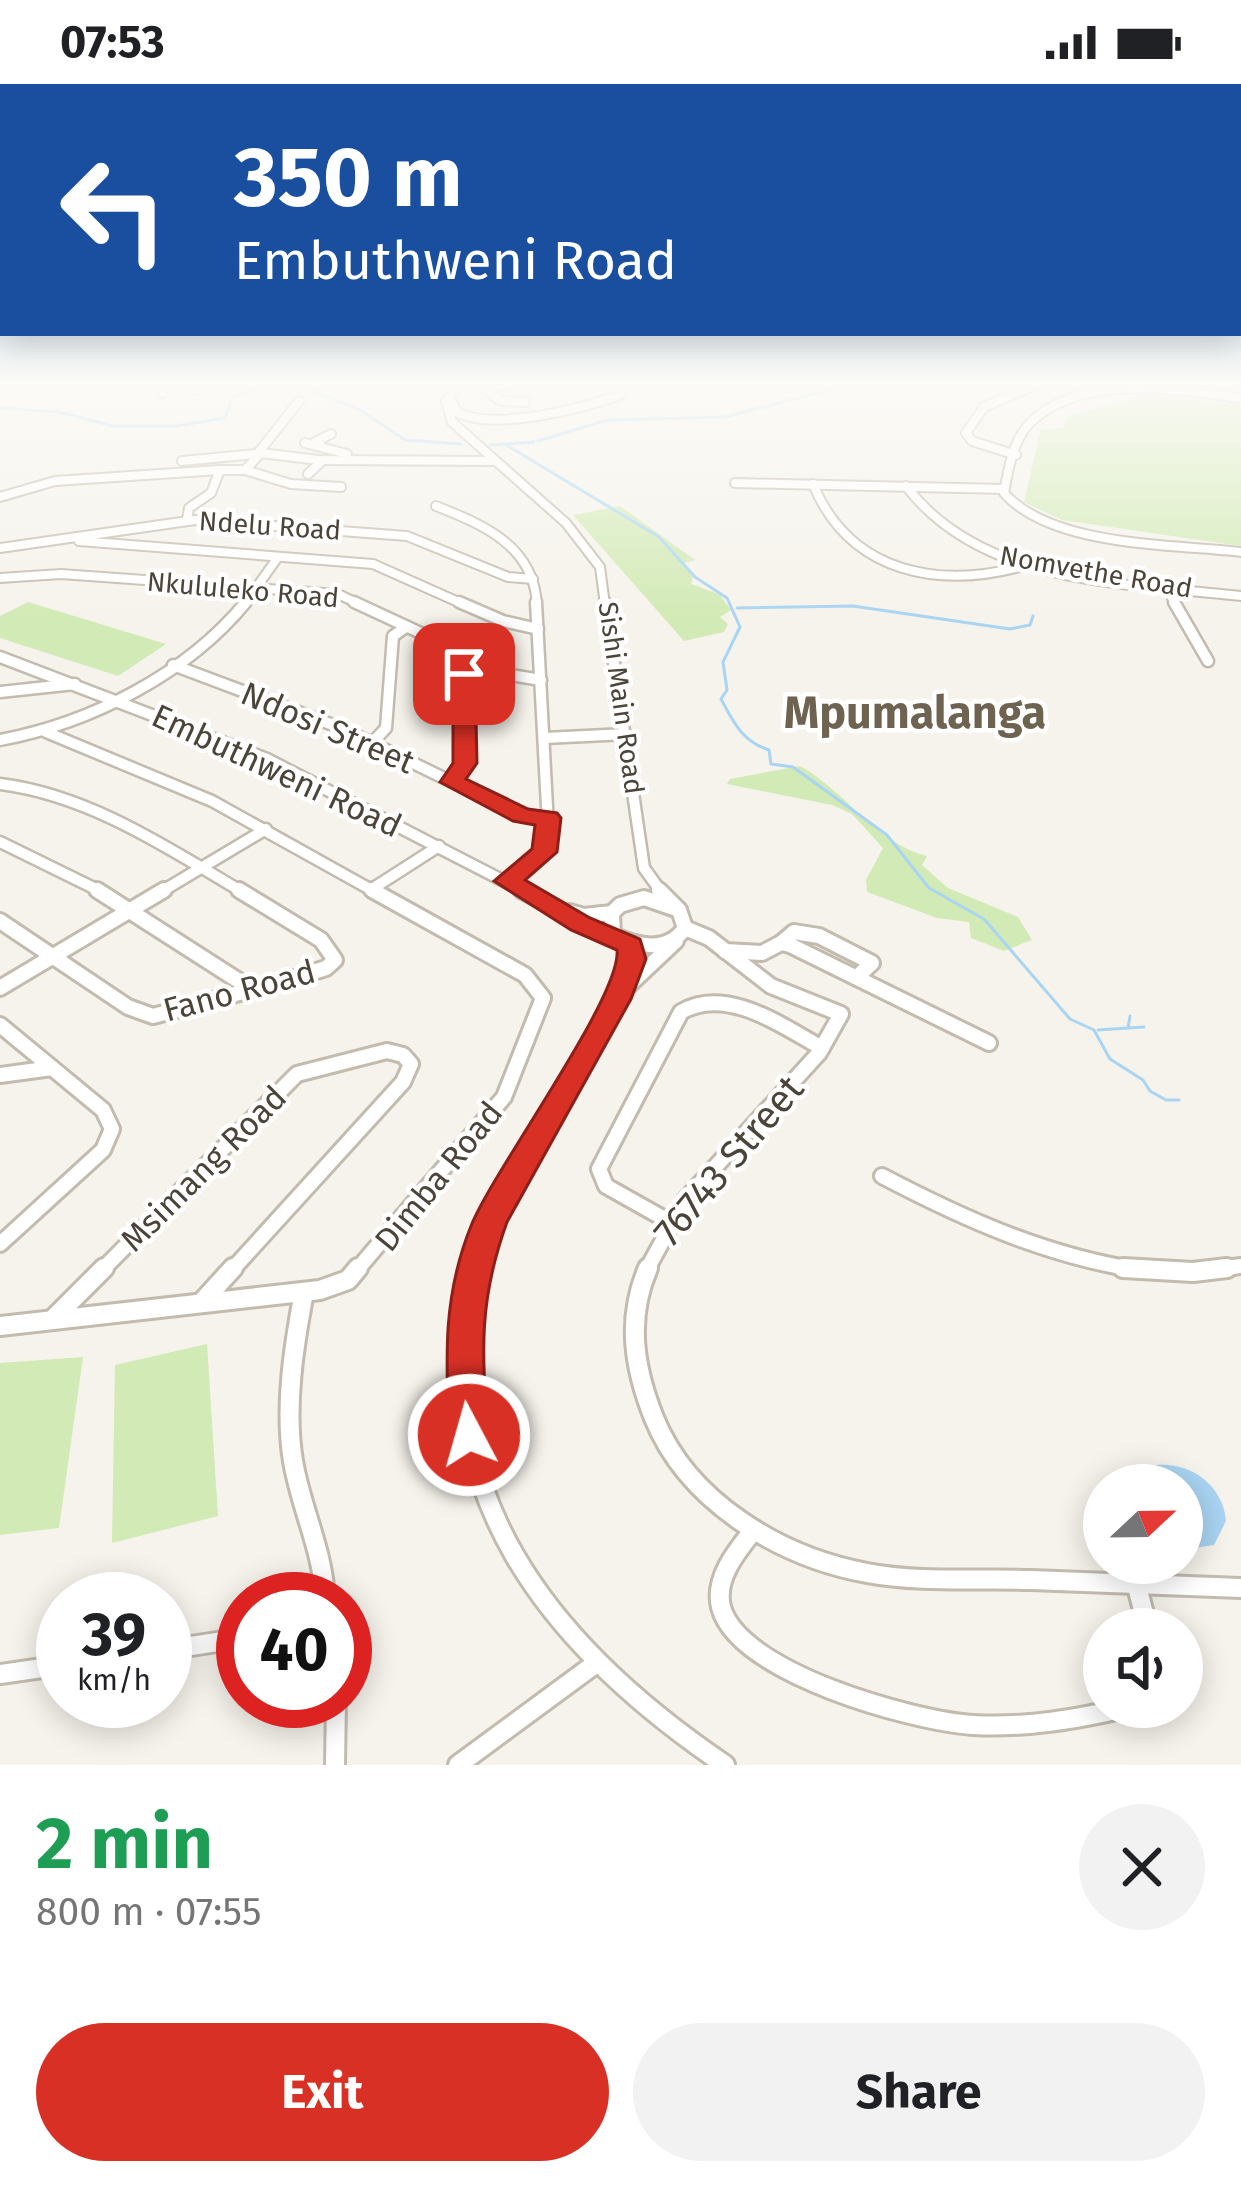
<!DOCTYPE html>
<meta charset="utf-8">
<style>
body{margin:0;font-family:"Fira Sans",sans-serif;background:#f2f2f2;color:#202124;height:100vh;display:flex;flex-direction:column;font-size:45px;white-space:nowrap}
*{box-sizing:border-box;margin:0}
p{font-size:39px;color:#757577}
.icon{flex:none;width:66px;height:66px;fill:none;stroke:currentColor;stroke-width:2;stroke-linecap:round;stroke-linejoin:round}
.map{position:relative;height:1681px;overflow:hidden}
.sheet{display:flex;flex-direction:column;background:#fff;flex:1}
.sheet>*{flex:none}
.guide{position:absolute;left:0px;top:0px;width:1242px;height:252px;box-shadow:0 6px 30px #0003;background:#1a4fa0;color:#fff;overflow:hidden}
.needle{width:78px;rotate:68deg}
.tools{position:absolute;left:1083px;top:1380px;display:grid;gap:24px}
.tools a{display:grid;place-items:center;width:120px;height:120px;border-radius:50%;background:#fff;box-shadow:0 6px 30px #0003;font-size:60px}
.speed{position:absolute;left:36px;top:1488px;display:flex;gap:24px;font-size:60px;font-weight:700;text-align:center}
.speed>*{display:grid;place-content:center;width:156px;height:156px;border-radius:50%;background:#fff;box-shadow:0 6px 30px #0003;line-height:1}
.speed small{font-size:30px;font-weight:400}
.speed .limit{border:18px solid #d22;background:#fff;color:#111}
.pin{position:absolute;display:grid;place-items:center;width:102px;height:102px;color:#fff;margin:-51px;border-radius:24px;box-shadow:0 6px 18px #0006}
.me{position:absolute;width:132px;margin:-66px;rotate:354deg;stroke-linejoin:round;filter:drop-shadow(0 0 9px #0008)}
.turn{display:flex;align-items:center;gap:42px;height:252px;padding:0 36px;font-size:54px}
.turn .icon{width:156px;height:156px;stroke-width:2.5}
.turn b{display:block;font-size:84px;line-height:102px}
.round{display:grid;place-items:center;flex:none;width:126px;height:126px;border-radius:63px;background:#f2f2f2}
.summary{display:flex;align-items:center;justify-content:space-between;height:204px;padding:0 36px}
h1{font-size:72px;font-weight:700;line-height:90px;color:#1e9e55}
.action{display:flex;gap:24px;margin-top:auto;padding:24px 36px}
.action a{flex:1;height:138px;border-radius:72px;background:#d93025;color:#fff;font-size:48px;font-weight:700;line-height:138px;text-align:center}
.action a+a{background:#f2f2f2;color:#202124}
.status{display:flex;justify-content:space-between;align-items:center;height:84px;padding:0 60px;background:#fff;direction:ltr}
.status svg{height:33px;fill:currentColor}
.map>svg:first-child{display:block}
.green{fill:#d2eab5}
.water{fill:#a9d4f2}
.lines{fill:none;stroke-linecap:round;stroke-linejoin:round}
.stream{stroke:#a9d4f2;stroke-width:3}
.minor-far3-casing{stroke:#c2bbae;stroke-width:12}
.minor-far2-casing{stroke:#c2bbae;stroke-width:15}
.minor-far1-casing{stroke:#c2bbae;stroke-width:20}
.minor-casing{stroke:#c2bbae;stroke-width:24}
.minor-far3{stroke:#fff;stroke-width:8}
.minor-far2{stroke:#fff;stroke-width:10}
.minor-far1{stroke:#fff;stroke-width:14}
.minor{stroke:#fff;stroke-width:18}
.route{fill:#d93025;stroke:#8d1f18;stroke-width:3}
.labels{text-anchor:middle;stroke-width:9;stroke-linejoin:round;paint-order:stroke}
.far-street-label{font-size:27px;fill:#4b4439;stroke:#fff}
.street-label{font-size:33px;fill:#4b4439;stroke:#fff}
.near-street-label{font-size:39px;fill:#4b4439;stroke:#fff}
.district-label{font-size:45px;font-weight:bold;fill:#6e6250;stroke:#fff}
</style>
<div class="status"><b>07:53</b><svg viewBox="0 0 49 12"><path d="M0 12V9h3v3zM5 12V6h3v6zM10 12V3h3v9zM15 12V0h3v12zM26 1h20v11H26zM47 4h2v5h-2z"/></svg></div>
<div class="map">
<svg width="1241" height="1681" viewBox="0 0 1241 1681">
<rect width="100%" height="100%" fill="#f6f3ec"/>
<g class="green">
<polygon points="1147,310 1241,321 1241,462 1062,436 1024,418 1041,345 1063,344 1067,332"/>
<polygon points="620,422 695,476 684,479 693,493 691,500 719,510 731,526 720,533 728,540 724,548 684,557 573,431"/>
<polygon points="28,518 166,560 118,592 0,554 0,532"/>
<path d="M800 682C844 706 877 760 927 772L922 781 948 804 1018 833 1032 856 1004 867 971 854 969 838 937 834 867 808 866 796 883 764 852 730 832 721 727 700 730 695Z"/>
<polygon points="207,1260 218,1432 112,1459 115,1281"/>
<polygon points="83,1273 59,1444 0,1451 0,1279"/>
</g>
<path class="water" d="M1156 1381C1191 1378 1223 1401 1226 1437L1214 1461 1182 1466V1401H1132L1141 1388Z"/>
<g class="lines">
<g class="stream">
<polyline points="0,324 59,328 113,342 176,342 225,334 233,313 268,302 305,304 359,325 405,356 461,360"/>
<polyline points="538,357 607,336 725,333 856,299"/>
<polyline points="490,361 534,358"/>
<path d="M508 362 659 453 695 493 727 514 740 543 723 578 727 606 721 615C734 639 742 657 769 666L771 680 793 683 887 751 929 804 984 835 1070 935 1094 946 1110 975 1143 996 1150 1007 1166 1016H1179"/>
<polyline points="737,524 853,522 1010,545 1030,541 1033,532"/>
<polyline points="1128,944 1144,943"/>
<polyline points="1098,946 1128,944 1130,932"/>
</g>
<defs>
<g id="minor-far3">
<polyline points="461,299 446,318 452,338 566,439 600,483 605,521"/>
<polyline points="478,299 501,317 525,318"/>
<polyline points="486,305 517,299"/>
<polyline points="197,306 201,299"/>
<polyline points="162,309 166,299"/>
<path d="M449 312 457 328C493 348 583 324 621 311V306"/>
<path d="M1241 314C1178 306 1081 288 1030 339 1013 356 1008 386 1004 409 1052 463 1172 460 1241 468"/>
<polyline points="305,359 347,370"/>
<polyline points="321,362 315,358 331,350"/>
<polyline points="258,369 299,317"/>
<polyline points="1016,371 972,357 966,349 984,323 1040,299"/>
<polyline points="182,377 256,370"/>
<polyline points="220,386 245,386 291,400 341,403"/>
<polyline points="245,386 261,369 319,376 495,377"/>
<polyline points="308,390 323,376"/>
<polyline points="735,399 1004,405"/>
<path d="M813 400C850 490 940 506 1027 481"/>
<path d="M906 402C982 502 1126 499 1241 512"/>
<polyline points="0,413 55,397 220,386 211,409 189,424 187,436"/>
<path d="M436 422C484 441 534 462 537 521"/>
<polyline points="79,457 373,480 465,521"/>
<polyline points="0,464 195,436 407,452 508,493 533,495"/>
<polyline points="0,494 61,490 338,510 361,521"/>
<polyline points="1165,501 1176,521"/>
<polyline points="244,521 278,473"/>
</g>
<g id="minor-far2">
<polyline points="354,518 511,591 541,596"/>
<polyline points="459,518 503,537 538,545"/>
<polyline points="605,518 644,784 662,809"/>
<polyline points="1174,518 1208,577"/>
<polyline points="0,573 267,675 527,809"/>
<polyline points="173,581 341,644 522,732 548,734"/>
<polyline points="0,608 75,600"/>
<polyline points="46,648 212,717 377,809"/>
<polyline points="545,654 626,650"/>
<path d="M0 656C91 639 187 590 246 518"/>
<polyline points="373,658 386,644 393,552 406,543"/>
<polyline points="452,697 465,679 464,590 477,576"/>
<path d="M0 700C89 711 168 764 244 809"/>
<polyline points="0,758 104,809"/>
<polyline points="507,797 549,760 536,518"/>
<polyline points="372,805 439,762"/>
<polyline points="159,809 266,745"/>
</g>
<g id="minor-far1">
<polyline points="97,806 253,906"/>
<polyline points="521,806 620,857"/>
<polyline points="659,806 679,826"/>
<path d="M644 814 679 826 685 844C667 870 637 862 613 851L612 829 620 821Z"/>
<polyline points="570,828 584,832 612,829"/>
<polyline points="0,837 128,923 153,932 292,895 326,884 335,876 321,856 239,806"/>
<polyline points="781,859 794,848 819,852 872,879 858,892"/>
<polyline points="725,867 762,869 781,859 790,861 989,959"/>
<polyline points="0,904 164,806"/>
<polyline points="625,905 676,857"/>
<polyline points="0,941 103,1026 112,1045 103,1066 0,1160"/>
<polyline points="0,991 52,984"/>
<path d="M882 1092C966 1136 1049 1173 1144 1187"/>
<path d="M670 1138 606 1102 599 1085 681 928C726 901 782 942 822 964"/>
<polyline points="101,1187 297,990 387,967 403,971 411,980 403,998 231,1187"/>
<polyline points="356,1187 504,1013 543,914 525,891 372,806"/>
<path d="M474 1187C490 1121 530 1060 566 1004 593 960 629 914 630 861"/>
<polyline points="646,1187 685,1116 819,969 841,930 771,902 709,854 685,844"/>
<polyline points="1203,1187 1241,1182"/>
</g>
<g id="minor">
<path d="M475 1184C422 1407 551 1563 725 1681"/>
<path d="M648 1184C626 1235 634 1284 654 1334 688 1418 780 1473 867 1489 919 1499 978 1494 1031 1496 1101 1499 1171 1501 1241 1504"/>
<polyline points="1123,1184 1193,1188 1227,1184"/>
<path d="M304 1208C294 1261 284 1323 293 1377 301 1425 323 1466 325 1515"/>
<polyline points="202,1218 233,1184"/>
<polyline points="52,1236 104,1184"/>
<polyline points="0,1242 320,1206 348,1196 358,1184"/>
<path d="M752 1448C736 1468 714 1495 721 1523 738 1589 913 1637 973 1641 1027 1644 1077 1635 1129 1623"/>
<polyline points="1136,1499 1148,1545"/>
<polyline points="165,1566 243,1554"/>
<polyline points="0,1590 63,1581"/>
<polyline points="335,1681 336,1617"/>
<polyline points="458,1681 595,1580"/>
</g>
</defs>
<use href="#minor-far3" class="minor-far3-casing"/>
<use href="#minor-far2" class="minor-far2-casing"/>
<use href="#minor-far1" class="minor-far1-casing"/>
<use href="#minor" class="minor-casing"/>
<use href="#minor-far3" class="minor-far3"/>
<use href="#minor-far2" class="minor-far2"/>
<use href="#minor-far1" class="minor-far1"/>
<use href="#minor" class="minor"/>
</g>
<linearGradient id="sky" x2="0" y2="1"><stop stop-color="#8fc1ec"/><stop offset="0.56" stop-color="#fbfaf6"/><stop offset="1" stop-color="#fbfaf6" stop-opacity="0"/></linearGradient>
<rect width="1241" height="535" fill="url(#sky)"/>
<path class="route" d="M464 583 475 590 477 679 466 695 528 725 557 729 561 734 557 768 525 796 590 834 640 855 646 875 631 915 507 1138C478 1218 482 1268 488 1351L482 1363 469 1368 455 1363 449 1351C446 1276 442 1214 471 1142 494 1085 622 912 617 866L571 846 494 797 532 765 535 741 513 737 440 698 453 679V590Z"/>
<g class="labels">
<g class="far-street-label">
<text transform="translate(270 442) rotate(4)" y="9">Ndelu Road</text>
<text transform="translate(1096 488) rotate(10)" y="9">Nomvethe Road</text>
<text transform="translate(243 506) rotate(5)" y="9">Nkululeko Road</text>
<text transform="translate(621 614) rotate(82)" y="9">Sishi Main Road</text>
</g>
<g class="street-label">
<text transform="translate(328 643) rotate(23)" y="12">Ndosi Street</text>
<text transform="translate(277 686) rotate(25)" y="12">Embuthweni Road</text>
<text transform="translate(239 906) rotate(-15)" y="12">Fano Road</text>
<text transform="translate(203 1084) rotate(-45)" y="12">Msimang Road</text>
<text transform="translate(438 1092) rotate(-51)" y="12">Dimba Road</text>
</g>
<g class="near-street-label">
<text transform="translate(728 1076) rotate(-50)" y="14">76743 Street</text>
</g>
<g class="district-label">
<text x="915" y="644">Mpumalanga</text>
</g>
</g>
</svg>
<div class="tools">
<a><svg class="needle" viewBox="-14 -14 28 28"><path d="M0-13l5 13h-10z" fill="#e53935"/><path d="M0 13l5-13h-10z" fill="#757577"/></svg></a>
<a><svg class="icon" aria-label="sound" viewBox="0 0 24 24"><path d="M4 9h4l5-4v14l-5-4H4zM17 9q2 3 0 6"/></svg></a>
</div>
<div class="speed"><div>39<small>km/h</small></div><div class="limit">40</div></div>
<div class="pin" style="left:464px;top:590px;background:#d93025"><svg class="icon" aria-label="arrive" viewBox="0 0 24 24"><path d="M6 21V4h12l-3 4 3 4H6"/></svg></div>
<svg class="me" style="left:469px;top:1351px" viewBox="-20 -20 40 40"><circle r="17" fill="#d93025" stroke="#fff" stroke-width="3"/><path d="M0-11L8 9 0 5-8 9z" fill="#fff"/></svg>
<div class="guide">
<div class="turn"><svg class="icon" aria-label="left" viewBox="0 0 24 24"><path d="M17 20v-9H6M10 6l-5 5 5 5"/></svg><div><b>350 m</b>Embuthweni Road</div></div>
</div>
</div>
<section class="sheet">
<div class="summary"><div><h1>2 min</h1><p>800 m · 07:55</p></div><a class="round"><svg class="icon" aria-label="close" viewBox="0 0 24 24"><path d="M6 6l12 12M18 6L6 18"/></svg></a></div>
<div class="action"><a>Exit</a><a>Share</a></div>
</section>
